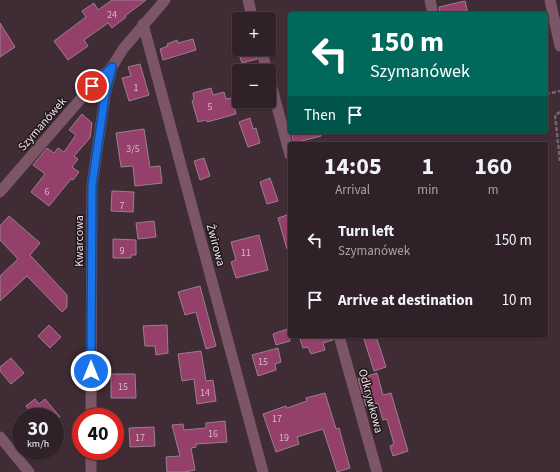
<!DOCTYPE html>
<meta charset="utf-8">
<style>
body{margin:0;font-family:"Source Sans 3",sans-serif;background:#3b2e33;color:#f1f3f6;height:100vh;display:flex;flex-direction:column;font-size:15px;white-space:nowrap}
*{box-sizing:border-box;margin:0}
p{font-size:13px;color:#a7a3a7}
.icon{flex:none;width:22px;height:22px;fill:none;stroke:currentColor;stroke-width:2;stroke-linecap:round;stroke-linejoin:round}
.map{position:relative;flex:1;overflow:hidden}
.sheet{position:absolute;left:288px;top:142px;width:260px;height:196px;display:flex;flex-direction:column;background:#2f2127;border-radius:4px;box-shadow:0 1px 3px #0004,0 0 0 1px #4a3e44}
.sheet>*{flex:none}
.guide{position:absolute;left:288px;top:12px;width:260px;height:122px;border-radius:4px;box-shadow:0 1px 3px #0004,0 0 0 1px #4a3e44;background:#00695c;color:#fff;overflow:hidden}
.tools{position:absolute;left:232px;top:12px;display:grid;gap:8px}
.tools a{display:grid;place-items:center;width:44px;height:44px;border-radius:4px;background:#2f2127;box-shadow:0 1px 3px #0004,0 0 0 1px #4a3e44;font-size:20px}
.speed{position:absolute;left:12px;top:408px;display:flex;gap:8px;font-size:20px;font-weight:700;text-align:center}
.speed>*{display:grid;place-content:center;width:52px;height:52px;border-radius:50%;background:#2f2127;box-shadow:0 1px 3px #0004,0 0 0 1px #4a3e44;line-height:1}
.speed small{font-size:10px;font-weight:400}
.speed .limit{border:6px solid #d22;background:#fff;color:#111}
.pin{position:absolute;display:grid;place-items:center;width:34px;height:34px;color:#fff;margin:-17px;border:2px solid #fff;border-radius:50%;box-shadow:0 1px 4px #0007}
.me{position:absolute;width:44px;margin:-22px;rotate:0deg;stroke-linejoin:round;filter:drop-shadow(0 0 3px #0008)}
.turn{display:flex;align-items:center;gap:14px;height:84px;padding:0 16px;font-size:18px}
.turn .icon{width:52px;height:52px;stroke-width:2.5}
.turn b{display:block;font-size:28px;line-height:34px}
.then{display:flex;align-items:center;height:38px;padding:0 16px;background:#0003;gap:8px;font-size:15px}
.eta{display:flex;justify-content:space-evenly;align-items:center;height:68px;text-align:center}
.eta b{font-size:24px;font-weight:700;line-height:28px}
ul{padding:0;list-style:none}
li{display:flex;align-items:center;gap:12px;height:60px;padding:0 16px}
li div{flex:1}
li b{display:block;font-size:15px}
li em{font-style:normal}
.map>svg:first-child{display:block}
.building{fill:#94406b;stroke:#99818b}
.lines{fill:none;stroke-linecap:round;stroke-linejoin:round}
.path{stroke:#76656c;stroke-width:2.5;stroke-dasharray:4 2;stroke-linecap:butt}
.minor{stroke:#7c5667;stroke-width:11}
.tertiary{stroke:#7c5667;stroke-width:11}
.route-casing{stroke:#114b97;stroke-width:10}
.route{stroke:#1a73e8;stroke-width:7}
.labels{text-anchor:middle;stroke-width:3;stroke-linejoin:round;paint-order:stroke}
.number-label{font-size:10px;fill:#d7b7c6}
.street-label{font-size:12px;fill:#eddfe5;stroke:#20171b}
</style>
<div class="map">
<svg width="560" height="472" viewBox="0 0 560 472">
<rect width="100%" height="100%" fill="#3f2c34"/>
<g class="building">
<polygon points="112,0 146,0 125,16 126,17 112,28 108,23 84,40 88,46 68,60 54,41 86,17 82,11 94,3 98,10"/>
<polygon points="465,1 468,14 440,14 439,7"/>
<polygon points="0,23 15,47 0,57"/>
<polygon points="193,39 196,50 163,60 160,49 168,46 167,44 177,40 178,43"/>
<polygon points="248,49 254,49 257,59 242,63 238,52"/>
<polygon points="140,64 149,95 129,101 122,78 131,76 128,67"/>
<polygon points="211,88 213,95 224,92 226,99 232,98 236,114 207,122 206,120 198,122 192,101 194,100 193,93"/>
<polygon points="82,114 92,123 90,138 74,156 78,159 72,167 79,172 73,180 71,179 49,206 31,192 45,174 33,165 47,148 54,153 58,148 64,152 76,135 69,130"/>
<polygon points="250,118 253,129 256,128 260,143 248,147 239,122"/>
<polygon points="144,129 150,167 160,166 162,183 135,186 133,166 121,167 116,133"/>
<polygon points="291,132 320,132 321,136 294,143"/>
<polygon points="204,158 210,176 200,180 194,161"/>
<polygon points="270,178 278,201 267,204 260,182"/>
<polygon points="112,191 134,192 133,212 111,211"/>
<polygon points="290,214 290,249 287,249 278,218"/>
<polygon points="9,216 40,243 30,255 67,295 67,307 62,312 27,276 0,301 0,276 18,259 0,240 0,226"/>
<polygon points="154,221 156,237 138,239 136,223"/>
<polygon points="259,235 268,270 236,278 231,262 236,260 231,242"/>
<polygon points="113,239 136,240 136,255 131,255 131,258 113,258"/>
<polygon points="200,286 216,346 206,349 196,312 185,315 178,292"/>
<polygon points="49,325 61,337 50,348 38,336"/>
<polygon points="167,325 168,353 156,355 155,346 145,346 143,326"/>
<polygon points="290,328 290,341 276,345 273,334"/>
<polygon points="299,336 332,336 333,340 323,343 325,350 311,354 308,347 303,348"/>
<polygon points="363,336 376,336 386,367 374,371"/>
<polygon points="278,348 281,362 275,364 276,370 258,376 252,355"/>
<polygon points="201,351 206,381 213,380 216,401 197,404 194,379 182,381 178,354"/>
<polygon points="11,358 24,373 11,384 0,371 0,367"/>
<polygon points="377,373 383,395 391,393 408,451 393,456 390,446 394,444 387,419 383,420 378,403 366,406 358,379"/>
<polygon points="111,374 135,374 136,398 111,398"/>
<polygon points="325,393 336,429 339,428 350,468 337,472 323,429 297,437 299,444 276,452 263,414 286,406 287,408 307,401 306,398"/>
<polygon points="35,399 39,404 45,399 60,417 35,417 26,406"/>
<polygon points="225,421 227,442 196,444 196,447 191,448 195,470 185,472 167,472 166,457 180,456 172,425 183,424 184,430 206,428 206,423"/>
<polygon points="154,427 155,446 130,447 129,428"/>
</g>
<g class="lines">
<g class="path">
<polyline points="546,94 560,91"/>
<polyline points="560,112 555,115 560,161"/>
</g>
<g class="minor">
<polyline points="248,0 253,19"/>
<polyline points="430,0 433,14"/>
<polyline points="550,0 560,46"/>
<polyline points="143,24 263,472"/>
<polyline points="261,49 267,71"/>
<polyline points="269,77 290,155"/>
<polyline points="0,192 92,86 112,67"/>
<polyline points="339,336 377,472"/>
<polyline points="0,437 29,472"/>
</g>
<g class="tertiary">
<polyline points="91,417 92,185 105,96 112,67 123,49 165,0"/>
<polyline points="91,472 91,451"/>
</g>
</g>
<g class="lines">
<defs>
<polyline id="route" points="91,371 92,185 105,96 112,67 92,86"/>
</defs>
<use href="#route" class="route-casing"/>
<use href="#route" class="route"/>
</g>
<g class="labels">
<g class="number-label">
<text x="112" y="18">24</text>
<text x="136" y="91">1</text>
<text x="210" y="110">5</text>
<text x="133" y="152">3/5</text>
<text x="47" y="195">6</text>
<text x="122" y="209">7</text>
<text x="122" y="254">9</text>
<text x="246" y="256">11</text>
<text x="263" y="365">15</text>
<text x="123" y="390">15</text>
<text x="205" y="396">14</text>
<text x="277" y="422">17</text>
<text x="213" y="437">16</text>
<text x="140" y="441">17</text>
<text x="284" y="441">19</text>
</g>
<g class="street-label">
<text transform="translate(42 124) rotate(-49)" y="4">Szymanówek</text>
<text transform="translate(79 241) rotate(-90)" y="4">Kwarcowa</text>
<text transform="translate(216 245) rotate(75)" y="4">Żwirowa</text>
<text transform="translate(371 401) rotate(75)" y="4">Odkrywkowa</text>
</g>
</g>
</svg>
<div class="tools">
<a>+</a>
<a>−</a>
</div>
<div class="speed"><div>30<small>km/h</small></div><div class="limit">40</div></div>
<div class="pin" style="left:92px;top:86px;background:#d93025"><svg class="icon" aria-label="arrive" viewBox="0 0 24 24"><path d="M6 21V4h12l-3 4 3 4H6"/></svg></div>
<svg class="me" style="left:91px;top:371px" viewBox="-20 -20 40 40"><circle r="17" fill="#1a73e8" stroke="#fff" stroke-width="3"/><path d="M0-11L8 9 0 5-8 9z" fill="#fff"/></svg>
<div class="guide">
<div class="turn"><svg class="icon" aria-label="left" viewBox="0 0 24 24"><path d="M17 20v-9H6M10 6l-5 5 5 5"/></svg><div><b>150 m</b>Szymanówek</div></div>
<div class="then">Then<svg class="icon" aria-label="arrive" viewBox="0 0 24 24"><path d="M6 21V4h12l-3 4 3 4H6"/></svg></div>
</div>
<section class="sheet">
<div class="eta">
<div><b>14:05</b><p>Arrival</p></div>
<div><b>1</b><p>min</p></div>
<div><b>160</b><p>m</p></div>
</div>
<ul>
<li><svg class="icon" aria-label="left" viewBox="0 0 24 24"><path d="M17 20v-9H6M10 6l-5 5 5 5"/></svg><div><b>Turn left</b><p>Szymanówek</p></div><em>150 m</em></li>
<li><svg class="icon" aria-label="arrive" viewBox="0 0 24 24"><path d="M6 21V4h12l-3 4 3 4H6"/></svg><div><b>Arrive at destination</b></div><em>10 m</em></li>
</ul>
</section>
</div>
